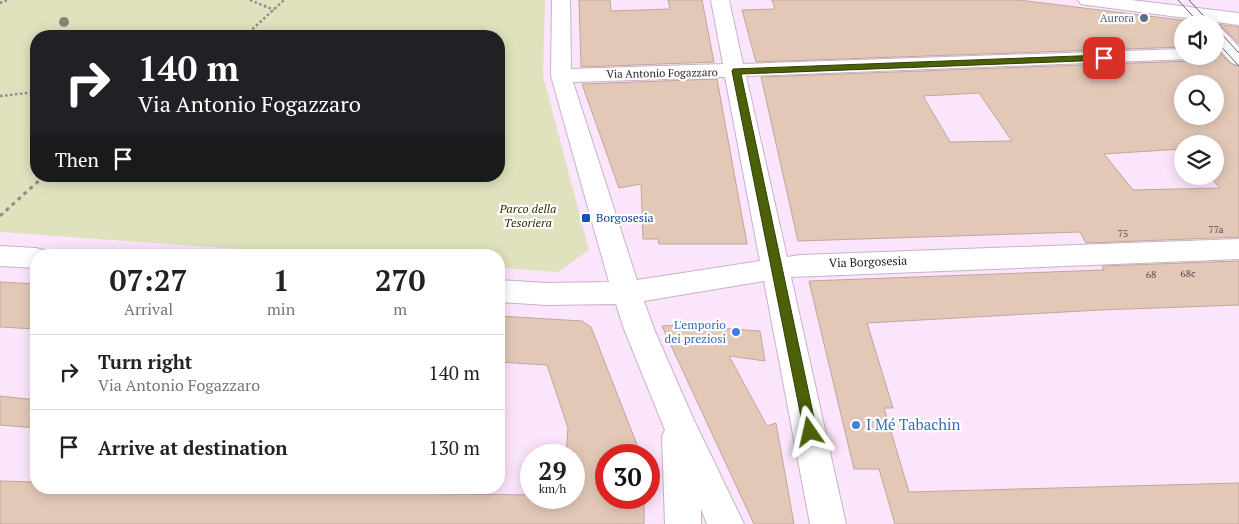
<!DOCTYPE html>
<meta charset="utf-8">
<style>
body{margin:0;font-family:"PT Serif",serif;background:#f2f2f2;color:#222;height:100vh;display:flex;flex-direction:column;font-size:19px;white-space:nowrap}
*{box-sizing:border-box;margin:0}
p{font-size:16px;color:#767676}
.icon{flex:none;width:28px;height:28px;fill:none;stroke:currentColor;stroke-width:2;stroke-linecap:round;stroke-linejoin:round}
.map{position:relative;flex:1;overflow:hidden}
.sheet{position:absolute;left:30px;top:249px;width:475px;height:245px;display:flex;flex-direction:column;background:#fff;border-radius:20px;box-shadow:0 2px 12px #0003}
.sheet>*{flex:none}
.hud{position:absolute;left:30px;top:30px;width:475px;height:152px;border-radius:20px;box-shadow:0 2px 12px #0003;background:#202124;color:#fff;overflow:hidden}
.tools{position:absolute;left:1174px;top:15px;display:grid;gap:10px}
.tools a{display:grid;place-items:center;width:50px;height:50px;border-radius:50%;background:#fff;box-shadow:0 2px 12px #0003;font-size:25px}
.speed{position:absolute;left:520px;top:444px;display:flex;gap:10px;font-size:25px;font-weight:700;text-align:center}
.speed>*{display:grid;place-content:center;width:65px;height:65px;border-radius:50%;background:#fff;box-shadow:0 2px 12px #0003;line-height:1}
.speed small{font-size:12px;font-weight:400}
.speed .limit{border:8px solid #d22;background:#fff;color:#111}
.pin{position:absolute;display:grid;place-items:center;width:42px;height:42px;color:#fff;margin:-21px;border-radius:10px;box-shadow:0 2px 8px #0006}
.me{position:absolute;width:55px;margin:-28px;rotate:349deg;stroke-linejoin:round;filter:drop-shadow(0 0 4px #0008)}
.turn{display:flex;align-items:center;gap:18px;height:105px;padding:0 25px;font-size:22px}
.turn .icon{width:65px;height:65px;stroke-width:2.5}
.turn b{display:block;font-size:35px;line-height:42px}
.then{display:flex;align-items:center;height:48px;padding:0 25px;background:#0003;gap:10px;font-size:19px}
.eta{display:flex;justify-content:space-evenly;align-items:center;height:85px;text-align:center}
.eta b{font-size:30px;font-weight:700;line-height:35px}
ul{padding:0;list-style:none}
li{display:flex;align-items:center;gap:15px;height:75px;padding:0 25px;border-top:1px solid #e0e0e0}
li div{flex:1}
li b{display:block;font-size:19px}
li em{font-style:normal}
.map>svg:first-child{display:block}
.green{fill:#dfe2bc;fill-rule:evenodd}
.building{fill:#e3c8b8;stroke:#c0a696;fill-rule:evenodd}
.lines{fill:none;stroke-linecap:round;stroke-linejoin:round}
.minor-casing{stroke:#c7b2c8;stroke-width:2}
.path-far1{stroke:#978898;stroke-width:2.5;stroke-dasharray:2.5 2.5;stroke-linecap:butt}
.path{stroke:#978898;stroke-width:3;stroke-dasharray:4 4;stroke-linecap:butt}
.minor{fill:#fff;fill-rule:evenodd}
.tram{stroke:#6c606d;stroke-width:1}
.tree{fill:#8c8272}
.route{fill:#4b6008;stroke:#313e05}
.service-dot{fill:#5c6f8a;stroke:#fff;stroke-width:2}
.transit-dot{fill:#1a4fb4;stroke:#fff;stroke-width:2}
.shop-dot{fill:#3f7fe0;stroke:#fff;stroke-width:2}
.labels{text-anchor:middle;stroke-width:4.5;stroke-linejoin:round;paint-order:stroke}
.number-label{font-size:10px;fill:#564a4c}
.far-service-label{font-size:11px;fill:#4e5e75;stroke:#fff;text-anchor:end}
.far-street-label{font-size:11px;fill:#272028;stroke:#fff}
.park-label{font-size:12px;font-style:italic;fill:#313102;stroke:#fff}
.transit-label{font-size:12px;fill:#164399;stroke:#fff;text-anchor:start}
.street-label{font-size:12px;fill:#272028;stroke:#fff}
.shop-label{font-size:12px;fill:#366cbe;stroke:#fff;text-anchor:end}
.near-shop-label{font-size:15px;fill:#366cbe;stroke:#fff;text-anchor:start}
</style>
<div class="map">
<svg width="1239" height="524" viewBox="0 0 1239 524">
<rect width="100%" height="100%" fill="#fbe5fc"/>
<path class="green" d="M0 0H545L543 76 589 250 558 272 499 268V255H323L0 232ZM36 36H499V176H36Z"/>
<g class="building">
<polygon points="579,0 610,0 611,11 670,9 668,0 702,0 714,62 581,67"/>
<polygon points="772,0 1019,0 1213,24 1182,24 1182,47 756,62 742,10 775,9"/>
<polygon points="1215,24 1239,27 1239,44 1223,28"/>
<path d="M1215 48 1231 64 1239 67V237L1086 243 1080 232 798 241 761 77 1189 61 1193 56H1215ZM1182 84H1215V116H1182ZM979 93 1012 141 950 142 923 96ZM1182 144H1215V176H1209L1220 188 1133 190 1104 154 1182 149Z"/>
<polygon points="717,79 747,244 659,244 658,239 643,239 641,184 619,188 582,84"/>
<polygon points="1239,261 1239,305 1100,310 867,323 893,408 884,408 909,492 1239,483 1239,524 895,524 879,469 854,469 809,281 1104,270 1102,266"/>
<polygon points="0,282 36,284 36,329 0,327"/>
<polygon points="499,316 582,321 591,327 641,455 606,455 606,498 644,498 644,524 0,524 0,481 36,482 36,488 292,490 293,488 386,488 385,493 531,495 531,498 574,498 574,455 566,455 568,428 547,365 499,362"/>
<polygon points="679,325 760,331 765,361 729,356 767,426 776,423 794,524 754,524 662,326"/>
<polygon points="0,396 36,400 36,428 0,425"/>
</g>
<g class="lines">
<defs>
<g id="minor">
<path d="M552 0H570L571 69 723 64 711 0H729L743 64 1182 49V56H1191L1189 59 746 76 787 257 800 255 1239 239V259L791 277 846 524H810L764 281 644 301 654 329 692 416 744 524H707L701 509V524H665L662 436 665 430 624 329 616 304 546 305 499 302V280L546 283 609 282 551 76ZM725 77 760 261 637 280 573 82Z"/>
<polygon points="1078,0 1131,0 1239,13 1239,25 1087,5 1081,4"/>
<polygon points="1215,27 1222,29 1239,47 1239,65 1232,63 1215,45"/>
<polygon points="0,246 36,248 46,251 48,255 36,255 36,268 0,266"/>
</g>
</defs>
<use href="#minor" class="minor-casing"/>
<g class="path-far1">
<polyline points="250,0 274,10"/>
<polyline points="0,3 7,0"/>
<polyline points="245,36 284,0"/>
<polyline points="0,96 36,92"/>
</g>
<polyline class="path" points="0,216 44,176"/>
<use href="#minor" class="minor"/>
<g class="tram">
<polyline points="1178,0 1200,24"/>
<polyline points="1189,0 1211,24"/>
<polyline points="1215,27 1239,53"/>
<polyline points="1215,40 1239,66"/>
</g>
</g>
<circle class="tree" cx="64" cy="22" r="5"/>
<polygon class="route" points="1104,55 1109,58 1107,60 741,74 817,432 815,437 810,439 805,437 732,71 733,69"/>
<circle class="service-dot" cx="1144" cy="18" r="5"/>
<rect class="transit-dot" x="581" y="213" width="10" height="10" rx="2.5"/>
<g class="shop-dot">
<circle cx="736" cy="332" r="5"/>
<circle cx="856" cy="425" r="5"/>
</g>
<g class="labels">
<g class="number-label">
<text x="1216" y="233">77a</text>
<text x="1123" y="237">75</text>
<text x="1188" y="277">68c</text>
<text x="1151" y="278">68</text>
</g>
<g class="far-service-label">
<text x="1134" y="22">Aurora</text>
</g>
<g class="far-street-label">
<text transform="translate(662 73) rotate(-1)" y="4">Via Antonio Fogazzaro</text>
</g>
<g class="park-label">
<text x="528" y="213">Parco della<tspan x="528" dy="14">Tesoriera</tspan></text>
</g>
<g class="transit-label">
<text x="596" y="222">Borgosesia</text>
</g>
<g class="street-label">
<text transform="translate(868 262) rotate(-2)" y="4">Via Borgosesia</text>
</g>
<g class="shop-label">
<text x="726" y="329">L'emporio<tspan x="726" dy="14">dei preziosi</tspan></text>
</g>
<g class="near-shop-label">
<text x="866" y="430">I Mé Tabachin</text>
</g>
</g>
</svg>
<div class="tools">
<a><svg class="icon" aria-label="sound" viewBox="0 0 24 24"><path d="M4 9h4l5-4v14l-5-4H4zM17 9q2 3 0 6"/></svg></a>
<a><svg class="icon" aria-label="search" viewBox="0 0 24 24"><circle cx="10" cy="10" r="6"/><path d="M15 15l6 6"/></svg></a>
<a><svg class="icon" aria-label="layers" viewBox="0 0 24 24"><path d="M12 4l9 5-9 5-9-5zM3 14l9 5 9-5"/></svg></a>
</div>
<div class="speed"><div>29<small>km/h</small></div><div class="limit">30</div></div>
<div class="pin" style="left:1104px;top:58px;background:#d93025"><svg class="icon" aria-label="arrive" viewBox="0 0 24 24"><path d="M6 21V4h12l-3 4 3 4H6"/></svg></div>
<svg class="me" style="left:810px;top:432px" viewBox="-20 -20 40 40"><path d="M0-17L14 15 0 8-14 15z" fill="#4b6008" stroke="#fff" stroke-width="4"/></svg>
<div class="hud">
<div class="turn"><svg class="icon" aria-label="right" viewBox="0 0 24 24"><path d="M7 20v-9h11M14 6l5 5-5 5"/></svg><div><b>140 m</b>Via Antonio Fogazzaro</div></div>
<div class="then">Then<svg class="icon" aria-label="arrive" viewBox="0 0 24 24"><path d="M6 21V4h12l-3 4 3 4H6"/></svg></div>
</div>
<section class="sheet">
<div class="eta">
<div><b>07:27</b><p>Arrival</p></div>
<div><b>1</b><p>min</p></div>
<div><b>270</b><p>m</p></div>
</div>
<ul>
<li><svg class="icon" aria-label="right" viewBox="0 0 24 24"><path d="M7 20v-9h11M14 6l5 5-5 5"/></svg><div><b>Turn right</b><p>Via Antonio Fogazzaro</p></div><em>140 m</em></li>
<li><svg class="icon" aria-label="arrive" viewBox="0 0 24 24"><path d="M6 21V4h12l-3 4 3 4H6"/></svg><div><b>Arrive at destination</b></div><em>130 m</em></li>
</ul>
</section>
</div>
